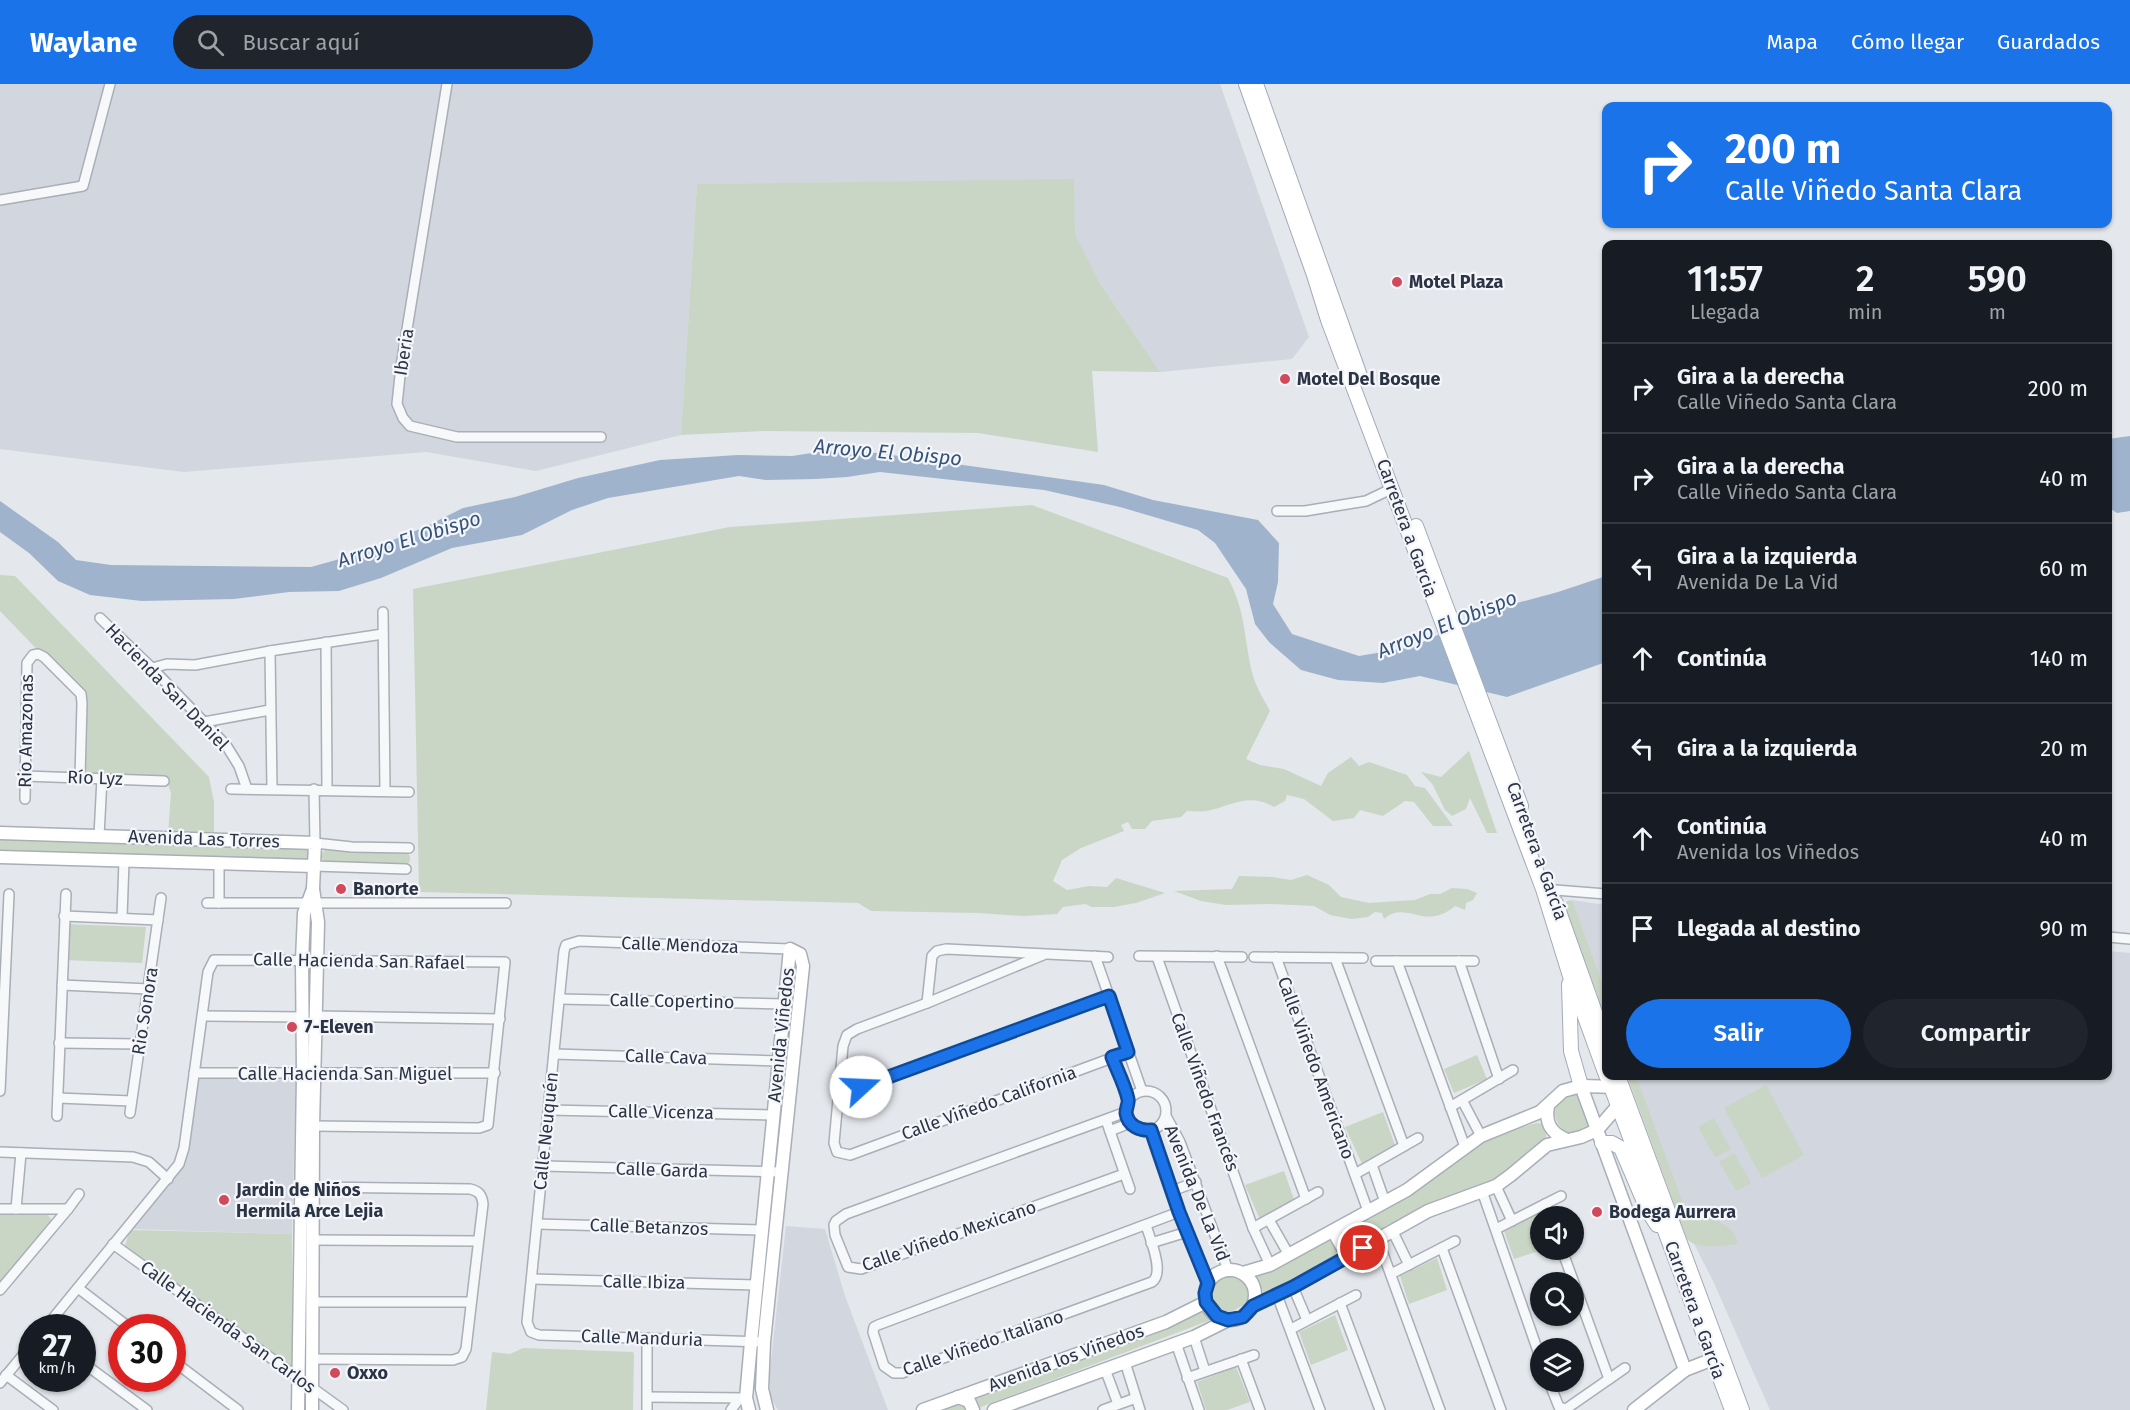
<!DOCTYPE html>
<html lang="es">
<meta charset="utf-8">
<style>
body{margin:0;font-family:"Fira Sans",sans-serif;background:#20242c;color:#f1f3f6;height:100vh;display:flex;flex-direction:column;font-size:22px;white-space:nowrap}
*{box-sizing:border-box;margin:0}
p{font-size:20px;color:#9ea1a6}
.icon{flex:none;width:33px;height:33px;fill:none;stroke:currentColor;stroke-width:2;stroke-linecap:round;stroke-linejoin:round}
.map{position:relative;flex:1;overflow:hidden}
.sheet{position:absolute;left:1602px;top:156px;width:510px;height:840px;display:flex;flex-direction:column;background:#171b24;border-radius:12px;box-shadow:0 2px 4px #0004}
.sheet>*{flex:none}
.top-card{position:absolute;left:1602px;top:18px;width:510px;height:126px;border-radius:12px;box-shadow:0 2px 4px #0004;background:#1a73e8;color:#fff;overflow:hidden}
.tools{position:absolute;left:1530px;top:1122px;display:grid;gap:12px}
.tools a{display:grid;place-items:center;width:54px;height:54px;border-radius:50%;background:#171b24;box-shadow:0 2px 4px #0004;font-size:30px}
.speed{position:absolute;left:18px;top:1230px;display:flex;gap:12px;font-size:30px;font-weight:700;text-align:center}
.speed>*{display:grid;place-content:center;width:78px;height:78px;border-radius:50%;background:#171b24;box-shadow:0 2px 4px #0004;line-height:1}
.speed small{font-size:15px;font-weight:400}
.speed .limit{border:9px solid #d22;background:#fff;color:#111}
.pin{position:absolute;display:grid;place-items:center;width:51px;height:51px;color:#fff;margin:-26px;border:3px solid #fff;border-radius:50%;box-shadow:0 2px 6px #0007}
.me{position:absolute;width:66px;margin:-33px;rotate:70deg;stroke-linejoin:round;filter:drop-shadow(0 0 4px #0008)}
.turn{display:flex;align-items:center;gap:21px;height:126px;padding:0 24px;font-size:27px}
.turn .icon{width:78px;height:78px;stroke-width:2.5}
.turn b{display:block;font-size:42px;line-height:51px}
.eta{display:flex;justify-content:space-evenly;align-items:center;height:102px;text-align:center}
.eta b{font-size:36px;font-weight:600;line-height:42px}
.button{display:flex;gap:12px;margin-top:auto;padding:12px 24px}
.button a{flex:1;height:69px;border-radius:36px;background:#1a73e8;color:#fff;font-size:24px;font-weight:600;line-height:69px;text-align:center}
.button a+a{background:#20242c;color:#f1f3f6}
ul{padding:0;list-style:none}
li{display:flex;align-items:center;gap:18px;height:90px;padding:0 24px;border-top:2px solid #363941}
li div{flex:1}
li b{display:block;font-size:22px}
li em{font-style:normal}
header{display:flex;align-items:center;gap:36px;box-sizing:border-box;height:84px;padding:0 30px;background:#1a73e8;color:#fff}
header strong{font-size:28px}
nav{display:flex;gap:33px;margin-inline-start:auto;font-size:21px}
.search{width:420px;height:54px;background:#20242c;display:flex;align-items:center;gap:15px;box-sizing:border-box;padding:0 21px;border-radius:33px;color:#9ea1a6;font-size:22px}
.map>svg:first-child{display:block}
.built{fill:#d2d6de}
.green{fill:#c9d6c5}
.water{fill:#9fb4cc}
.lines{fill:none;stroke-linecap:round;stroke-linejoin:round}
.street-casing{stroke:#a9aeb7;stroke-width:12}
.secondary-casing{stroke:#a9aeb7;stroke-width:15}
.primary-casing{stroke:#a3abb8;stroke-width:16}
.street{stroke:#f7f8fa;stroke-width:9}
.secondary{stroke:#fff;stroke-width:12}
.primary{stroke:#fff;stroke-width:14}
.route-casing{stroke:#114b97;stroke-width:15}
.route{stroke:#1a73e8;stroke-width:10}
.poi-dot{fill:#d1495b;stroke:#f4f6f9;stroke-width:2}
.labels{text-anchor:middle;stroke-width:4.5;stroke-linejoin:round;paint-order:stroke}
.poi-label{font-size:18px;font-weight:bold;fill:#2b3445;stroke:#f4f6f9;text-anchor:start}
.street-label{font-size:18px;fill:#2b3445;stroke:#f4f6f9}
.water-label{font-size:20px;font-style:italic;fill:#34527a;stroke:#f4f6f9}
</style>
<header>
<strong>Waylane</strong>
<div class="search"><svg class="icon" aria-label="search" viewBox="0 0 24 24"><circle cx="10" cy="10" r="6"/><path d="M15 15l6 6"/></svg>Buscar aquí</div>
<nav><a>Mapa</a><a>Cómo llegar</a><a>Guardados</a></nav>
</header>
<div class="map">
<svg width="2130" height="1326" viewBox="0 0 2130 1326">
<rect width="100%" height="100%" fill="#e4e7ec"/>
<g class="built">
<polygon points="0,0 1220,0 1309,253 1292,275 1160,288 1100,199 1074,151 1074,96 697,100 681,351 536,387 426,368 184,388 0,365"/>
<polygon points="1572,816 1606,821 1606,914 1573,820"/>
<polygon points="2108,867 2130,869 2130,1326 1770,1326 1713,1197 1689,1150 1634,992 2108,992"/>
<polygon points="296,993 292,1150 132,1145 186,1079 199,994"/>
<polygon points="786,1142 825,1145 845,1212 888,1326 778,1326 770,1313 770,1286"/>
</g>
<g class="green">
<polygon points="1074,95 1075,151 1100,199 1160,288 1092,287 1098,368 978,349 765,347 681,351 697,100"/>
<path d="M1032 421 1228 494C1245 526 1244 551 1251 584 1254 600 1263 614 1270 627L1246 675 1260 681 1284 685 1321 702 1328 689 1351 673 1359 682 1369 678 1407 691 1415 702 1425 704 1453 742H1433L1414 718 1405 717 1383 732 1360 726 1354 734 1333 737 1304 715 1287 711 1285 717 1274 723C1248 708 1232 722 1207 727 1201 728 1194 727 1187 727L1181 733 1152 737 1145 745H1132L1128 738 1121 741 1124 747 1081 764 1062 776 1053 797 1067 806 1089 802 1107 803 1116 794 1165 809 1136 819 1114 823H1092L1085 820 1063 823 1057 830 1023 832 979 829 871 827 858 819 419 808 413 505 730 443Z"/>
<polygon points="0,491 15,492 209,693 214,718 214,750 168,750 171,709 166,694 80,691 82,612 0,527"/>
<polygon points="1469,667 1497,749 1487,749 1470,714 1466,725 1452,732 1445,726 1433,701 1421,688 1441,693"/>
<polygon points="0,750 304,760 308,766 307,775 301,780 0,769"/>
<polygon points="326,765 406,768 410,772 410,777 407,781 326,778 322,775 322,769"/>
<path d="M1307 791 1329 801 1341 813 1369 819 1415 816 1430 810H1440L1452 804 1467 805 1477 809 1473 816 1466 819 1465 826 1455 822C1425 848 1406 815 1384 835L1382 829 1375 828 1368 833 1352 835 1330 831 1314 822 1271 820 1226 821 1201 817 1174 807 1232 805 1239 792 1272 793 1291 796Z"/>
<polygon points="1572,816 1606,910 1606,935 1565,822 1567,817"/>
<polygon points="63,840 146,843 142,879 62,876"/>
<polygon points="1477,971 1487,995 1454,1009 1444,985"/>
<path d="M1627 992H1636L1687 1130C1705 1131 1735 1139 1738 1160 1724 1161 1698 1167 1687 1155Z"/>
<polygon points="1766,1001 1804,1071 1762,1094 1724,1024"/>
<path d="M1576 1007 1591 1046C1586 1047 1581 1050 1576 1050 1564 1051 1554 1038 1555 1027 1556 1020 1560 1014 1565 1009Z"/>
<polygon points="1383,1028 1396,1064 1363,1082 1345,1043"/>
<polygon points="1714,1034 1731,1065 1715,1073 1698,1043"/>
<polygon points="1537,1039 1543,1040 1546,1045 1546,1055 1507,1089 1488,1101 1426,1123 1229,1229 973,1326 935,1326 1180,1235 1209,1201 1234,1188 1264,1189 1425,1100 1479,1059 1501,1049"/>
<polygon points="1734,1069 1751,1099 1736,1107 1719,1078"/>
<polygon points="1284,1087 1295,1118 1261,1138 1245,1101"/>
<polygon points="1539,1128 1542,1166 1514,1175 1503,1144"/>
<polygon points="0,1129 48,1131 52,1137 0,1200"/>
<polygon points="130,1146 292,1150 292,1282 125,1162"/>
<polygon points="1437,1174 1447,1206 1409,1220 1400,1192"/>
<polygon points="1335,1231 1348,1266 1311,1281 1299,1248"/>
<polygon points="523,1264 633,1268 634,1271 633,1326 486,1326 492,1268 510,1270"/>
<polygon points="1236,1283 1250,1318 1227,1326 1206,1326 1197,1298"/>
</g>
<g class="water">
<polygon points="2130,352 2130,427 2117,429 2108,423 2108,355"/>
<polygon points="825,367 878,369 1104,401 1153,416 1258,436 1279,459 1278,498 1273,520 1292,550 1359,572 1412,563 1491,526 1558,508 1606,492 1606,578 1507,613 1420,592 1383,599 1338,596 1301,586 1269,558 1255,540 1246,505 1215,459 1198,446 1120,423 1044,406 880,388 847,393 816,395 766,396 739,392 608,414 572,426 522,451 452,464 381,494 339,507 289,508 234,515 142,517 90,511 58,497 29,469 0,448 0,417 58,458 76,476 111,481 311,483 361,469 425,443 463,424 515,413 578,394 660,376 738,371 792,372"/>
</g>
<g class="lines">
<defs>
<g id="street">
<polyline points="447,0 401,282 397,320 403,334 410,342 457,353 601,353"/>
<polyline points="0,116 83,102 110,0"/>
<polyline points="1277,427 1305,427 1366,417 1393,404"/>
<polyline points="383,528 385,707"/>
<polyline points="100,534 152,584 226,661 239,682 247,705"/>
<polyline points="326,558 327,705"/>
<polyline points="270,567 272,705"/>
<polyline points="152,584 167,580 195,581 270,567 383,550"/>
<polyline points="204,638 270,626"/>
<polyline points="25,692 164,697"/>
<polyline points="231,705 409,708"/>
<polyline points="314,705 315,759 352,763 409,764"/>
<polyline points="25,715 27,579 33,571 38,570 44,573 81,610 82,619 80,693"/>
<polyline points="99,752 102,694"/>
<polyline points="314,782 406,785"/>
<polyline points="1543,805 1606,810"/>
<polyline points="207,819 506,819"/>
<polyline points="219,819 219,780"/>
<polyline points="64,832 158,836"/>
<polyline points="122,833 124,777"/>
<polyline points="2108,853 2130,855"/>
<polyline points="1043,871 927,919 857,945 847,951 843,962 834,1059 837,1068 850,1071 1128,968"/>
<polyline points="1095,872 1142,1007"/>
<polyline points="1139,872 1242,873"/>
<polyline points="1217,872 1306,1115"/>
<polyline points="1157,873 1253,1144 1270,1181"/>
<polyline points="1254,873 1363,874"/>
<polyline points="1276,873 1368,1127"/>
<polyline points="1335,874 1404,1062"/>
<polyline points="1376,877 1474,877"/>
<polyline points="1397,877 1465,1063"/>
<polyline points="1459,877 1499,995"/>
<polyline points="62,901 149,905"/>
<polyline points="560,915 785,920"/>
<polyline points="927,919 932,872 937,867 946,865 1108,873"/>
<polyline points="203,932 302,933"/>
<polyline points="315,932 500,935"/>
<polyline points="59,959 140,960"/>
<polyline points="554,970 778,977"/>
<polyline points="1112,973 1129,1017"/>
<polyline points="194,989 495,989"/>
<polyline points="0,1007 9,810"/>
<circle cx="1146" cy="1027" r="20"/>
<polyline points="839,1011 1109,912"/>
<polyline points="58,1014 131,1017"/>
<polyline points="1462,1016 1481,1052"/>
<polyline points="1450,1023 1513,986"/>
<polyline points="549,1026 773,1031"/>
<polyline points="130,1029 161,814"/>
<polyline points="57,1032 66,810"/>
<polyline points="1166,1032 1180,1058 1228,1186"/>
<polyline points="1106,1036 1130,1105"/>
<polyline points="1151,1046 1179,1128 1208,1199"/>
<polyline points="1110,1047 1130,1039"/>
<polyline points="0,1068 133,1073 149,1078 168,1095"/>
<polyline points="1372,1081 1385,1118"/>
<polyline points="543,1082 782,1088"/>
<polyline points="1124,1090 861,1185 848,1183 835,1151 834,1141 836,1137 846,1130 1126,1028"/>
<polyline points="1355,1090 1418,1054"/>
<polyline points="1496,1102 1512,1137"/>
<polyline points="1172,1107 1196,1098"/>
<polyline points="1482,1107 1540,1273"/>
<polyline points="1545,1120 1550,1132"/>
<polyline points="0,1125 68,1125"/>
<polyline points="16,1125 21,1069"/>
<polyline points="1269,1136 1289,1171"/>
<polyline points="537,1140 761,1146"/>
<path d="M1146 1141C1150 1155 1165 1189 1152 1198L902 1289H894L884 1282 873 1248 874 1243 878 1241 1179 1128"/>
<polyline points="1253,1144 1318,1108"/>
<polyline points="1496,1145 1561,1112"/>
<polyline points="1393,1148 1409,1181"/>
<polyline points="313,1156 478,1157"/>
<polyline points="1378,1156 1440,1326"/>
<polyline points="1151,1159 1187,1148"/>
<polyline points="113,1160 343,1326"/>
<polyline points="1442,1164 1501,1326"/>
<polyline points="1562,1166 1609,1295"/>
<polyline points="1391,1190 1455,1157"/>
<polyline points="532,1195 756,1201"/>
<polyline points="1293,1203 1307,1236"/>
<polyline points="78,1204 130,1244"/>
<polyline points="0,1206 68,1125 79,1110"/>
<polyline points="1277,1211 1320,1326"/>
<polyline points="313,1218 471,1218"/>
<polyline points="1340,1219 1380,1326"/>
<polyline points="45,1244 179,1080 184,1064 208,888 214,876 505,878 488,1041 479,1044 313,1042"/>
<polyline points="1291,1245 1356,1211"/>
<polyline points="1194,1253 1205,1287"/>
<polyline points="647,1254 647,1326"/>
<polyline points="764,1258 539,1251 531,1248 527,1238 564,867 566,861 579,857 790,865"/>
<polyline points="1176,1259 1199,1326"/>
<path d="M312 1275 453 1276 462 1273 466 1265 483 1120C482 1111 479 1107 470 1105L314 1103"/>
<polyline points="1241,1275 1260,1326"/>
<polyline points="172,1276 238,1326"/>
<polyline points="82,1278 147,1326"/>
<polyline points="1125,1278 1140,1326"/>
<polyline points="1105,1285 1118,1320"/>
<polyline points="6,1291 53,1326"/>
<polyline points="1187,1294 1254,1271"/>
<polyline points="1549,1298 1559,1323 1566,1325 1625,1284"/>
<polyline points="0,1299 32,1260"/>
<polyline points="648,1313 746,1314"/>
<polyline points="731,1326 739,1315"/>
<polyline points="1103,1326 1136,1314"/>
</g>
<g id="secondary">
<polyline points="0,749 315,759 313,805 318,838 313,1042 312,1326"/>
<polyline points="0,773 314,782"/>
<polyline points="1581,1002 1685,1286"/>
<path d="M1548 1022C1545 1038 1550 1048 1565 1055"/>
<polyline points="1333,1147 1348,1173"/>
<circle cx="1230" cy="1211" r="25"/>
<polyline points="1243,1189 1270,1181 1407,1106 1481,1052 1540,1028 1563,1007 1581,1002 1619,1003"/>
<polyline points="1253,1222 1293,1203 1428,1127 1496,1102 1511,1091 1547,1061 1581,1053 1597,1046 1623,1016"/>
<polyline points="958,1313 969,1317 973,1326"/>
<polyline points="298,1326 303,990 302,877 304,829 313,805"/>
<polyline points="749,1326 746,1314 751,1258 790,865 800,870 803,882 764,1258 762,1305 767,1326"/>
<polyline points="923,1326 1166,1238 1206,1218"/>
<polyline points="994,1326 1194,1253 1228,1236"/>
<polyline points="1634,1326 1685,1286 1721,1272"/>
</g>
<g id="primary">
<polyline points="1246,0 1314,191 1328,236 1543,805 1569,889 1606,991"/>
<polyline points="1256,0 1359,289"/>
<polyline points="1416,442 1521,722"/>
<polyline points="1556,819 1606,959"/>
<polyline points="1569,900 1571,967 1581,1002"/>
<polyline points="1607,992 1732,1326"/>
<polyline points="1618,992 1742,1326"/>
<polyline points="1602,1059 1612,1059 1621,1064 1648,1127 1657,1141"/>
</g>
</defs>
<use href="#street" class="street-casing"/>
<use href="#secondary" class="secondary-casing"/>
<use href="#primary" class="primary-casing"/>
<use href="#street" class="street"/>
<use href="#secondary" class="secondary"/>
<use href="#primary" class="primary"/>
</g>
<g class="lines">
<defs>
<path id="route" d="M861 1003 1109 912 1128 968 1112 973C1117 986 1125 1001 1128 1015 1129 1019 1126 1024 1126 1029 1128 1042 1140 1047 1151 1046L1179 1128 1208 1199 1205 1209 1206 1218 1217 1232 1228 1236 1243 1233 1253 1222 1293 1203 1363 1164"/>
</defs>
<use href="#route" class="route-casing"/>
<use href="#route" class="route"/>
</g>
<g class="poi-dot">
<circle cx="1397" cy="198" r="6"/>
<circle cx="1285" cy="295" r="6"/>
<circle cx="341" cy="805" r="6"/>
<circle cx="292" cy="943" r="6"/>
<circle cx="224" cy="1116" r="6"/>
<circle cx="1597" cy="1128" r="6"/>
<circle cx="335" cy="1289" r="6"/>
</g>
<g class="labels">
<g class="poi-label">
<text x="1409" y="204">Motel Plaza</text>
<text x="1297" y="301">Motel Del Bosque</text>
<text x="353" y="811">Banorte</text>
<text x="304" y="949">7-Eleven</text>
<text x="236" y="1112">Jardin de Niños<tspan x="236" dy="21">Hermila Arce Lejia</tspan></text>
<text x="1609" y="1134">Bodega Aurrera</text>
<text x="347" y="1295">Oxxo</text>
</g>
<g class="street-label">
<text transform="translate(404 268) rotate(-81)" y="6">Iberia</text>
<text transform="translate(1407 444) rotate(70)" y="6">Carretera a Garcia</text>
<text transform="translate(167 603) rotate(46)" y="6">Hacienda San Daniel</text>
<text transform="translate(26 647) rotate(-89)" y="6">Rio Amazonas</text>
<text transform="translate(95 694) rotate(2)" y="6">Río Lyz</text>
<text transform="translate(204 755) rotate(2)" y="6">Avenida Las Torres</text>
<text transform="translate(1537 767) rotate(70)" y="6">Carretera a García</text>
<text transform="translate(680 861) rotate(2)" y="6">Calle Mendoza</text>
<text transform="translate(359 877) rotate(1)" y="6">Calle Hacienda San Rafael</text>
<text transform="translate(672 917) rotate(1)" y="6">Calle Copertino</text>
<text transform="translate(145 927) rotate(-81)" y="6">Rio Sonora</text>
<text transform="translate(781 951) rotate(-84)" y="6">Avenida Viñedos</text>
<text transform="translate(666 973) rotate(2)" y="6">Calle Cava</text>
<text transform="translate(1316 984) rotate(70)" y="6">Calle Viñedo Americano</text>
<text x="345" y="996">Calle Hacienda San Miguel</text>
<text transform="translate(1205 1008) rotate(70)" y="6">Calle Viñedo Francés</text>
<text transform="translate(989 1019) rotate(-20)" y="6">Calle Viñedo California</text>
<text transform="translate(661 1028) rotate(1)" y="6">Calle Vicenza</text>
<text transform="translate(546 1047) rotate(-84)" y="6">Calle Neuquén</text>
<text transform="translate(662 1086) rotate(2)" y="6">Calle Garda</text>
<text transform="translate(1197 1109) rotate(68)" y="6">Avenida De La Vid</text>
<text transform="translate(649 1143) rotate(2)" y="6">Calle Betanzos</text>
<text transform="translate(949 1152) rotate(-19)" y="6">Calle Viñedo Mexicano</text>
<text transform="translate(644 1198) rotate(1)" y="6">Calle Ibiza</text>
<text transform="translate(1695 1226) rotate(70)" y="6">Carretera a García</text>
<text transform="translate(228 1243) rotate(36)" y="6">Calle Hacienda San Carlos</text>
<text transform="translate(642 1254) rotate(2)" y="6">Calle Manduria</text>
<text transform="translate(983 1259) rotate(-19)" y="6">Calle Viñedo Italiano</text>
<text transform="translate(1066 1274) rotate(-20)" y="6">Avenida los Viñedos</text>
</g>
<g class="water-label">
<text transform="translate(888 368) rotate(5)" y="7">Arroyo El Obispo</text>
<text transform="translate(409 455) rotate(-17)" y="7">Arroyo El Obispo</text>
<text transform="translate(1447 540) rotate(-22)" y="7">Arroyo El Obispo</text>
</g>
</g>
</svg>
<div class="tools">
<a><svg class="icon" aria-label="sound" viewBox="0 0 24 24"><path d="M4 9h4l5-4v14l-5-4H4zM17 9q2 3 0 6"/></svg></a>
<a><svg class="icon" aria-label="search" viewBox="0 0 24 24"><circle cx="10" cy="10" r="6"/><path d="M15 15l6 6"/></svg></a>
<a><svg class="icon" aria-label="layers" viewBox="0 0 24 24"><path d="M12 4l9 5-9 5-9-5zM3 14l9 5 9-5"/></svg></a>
</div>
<div class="speed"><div>27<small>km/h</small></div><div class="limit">30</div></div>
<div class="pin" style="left:1363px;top:1164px;background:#d93025"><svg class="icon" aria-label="arrive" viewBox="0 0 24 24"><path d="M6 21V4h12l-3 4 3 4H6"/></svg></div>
<svg class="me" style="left:861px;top:1003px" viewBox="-20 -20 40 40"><circle r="19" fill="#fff"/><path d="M0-13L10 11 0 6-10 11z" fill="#1a73e8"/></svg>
<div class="top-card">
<div class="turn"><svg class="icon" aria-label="right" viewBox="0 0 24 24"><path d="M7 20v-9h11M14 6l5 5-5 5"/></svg><div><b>200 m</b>Calle Viñedo Santa Clara</div></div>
</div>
<section class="sheet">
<div class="eta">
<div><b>11:57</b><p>Llegada</p></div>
<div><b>2</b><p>min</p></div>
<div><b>590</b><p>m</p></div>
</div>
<ul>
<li><svg class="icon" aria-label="right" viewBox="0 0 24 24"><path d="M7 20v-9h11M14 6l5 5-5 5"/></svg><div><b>Gira a la derecha</b><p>Calle Viñedo Santa Clara</p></div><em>200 m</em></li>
<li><svg class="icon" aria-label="right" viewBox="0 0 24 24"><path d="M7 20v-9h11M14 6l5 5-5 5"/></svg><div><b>Gira a la derecha</b><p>Calle Viñedo Santa Clara</p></div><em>40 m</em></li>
<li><svg class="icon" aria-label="left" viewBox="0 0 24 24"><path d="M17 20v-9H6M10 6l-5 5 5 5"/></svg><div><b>Gira a la izquierda</b><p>Avenida De La Vid</p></div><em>60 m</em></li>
<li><svg class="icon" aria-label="ahead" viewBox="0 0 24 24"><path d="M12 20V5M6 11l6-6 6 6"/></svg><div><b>Continúa</b></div><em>140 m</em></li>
<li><svg class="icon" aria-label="left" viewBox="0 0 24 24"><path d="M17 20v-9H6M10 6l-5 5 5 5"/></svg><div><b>Gira a la izquierda</b></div><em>20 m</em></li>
<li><svg class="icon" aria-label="ahead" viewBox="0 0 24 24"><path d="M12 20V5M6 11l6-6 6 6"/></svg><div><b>Continúa</b><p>Avenida los Viñedos</p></div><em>40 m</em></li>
<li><svg class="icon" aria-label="arrive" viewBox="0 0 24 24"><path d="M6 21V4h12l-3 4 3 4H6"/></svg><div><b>Llegada al destino</b></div><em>90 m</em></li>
</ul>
<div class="button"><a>Salir</a><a>Compartir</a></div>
</section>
</div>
